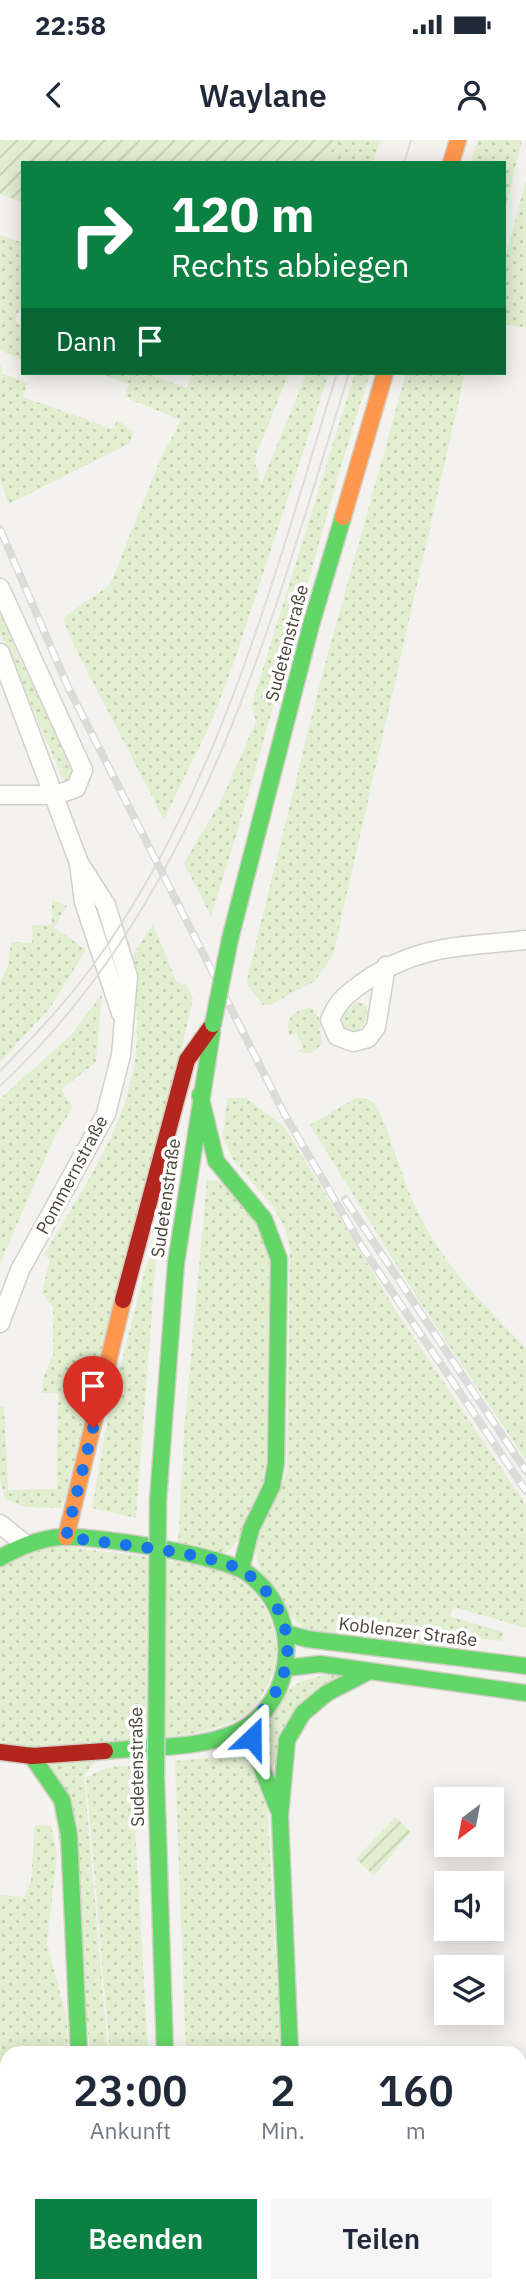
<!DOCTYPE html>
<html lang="de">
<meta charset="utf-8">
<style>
body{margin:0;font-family:"IBM Plex Sans",sans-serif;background:#f6f6f7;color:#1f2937;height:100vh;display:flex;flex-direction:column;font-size:26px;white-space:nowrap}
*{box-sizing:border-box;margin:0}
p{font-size:23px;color:#747a83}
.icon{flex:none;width:38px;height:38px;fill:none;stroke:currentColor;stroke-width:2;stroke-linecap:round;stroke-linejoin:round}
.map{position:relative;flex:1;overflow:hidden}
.side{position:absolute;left:0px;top:1906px;width:527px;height:247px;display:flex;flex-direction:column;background:#fff;border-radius:21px 21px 0 0;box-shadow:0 4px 18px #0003}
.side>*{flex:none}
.guide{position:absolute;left:21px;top:21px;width:485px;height:214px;border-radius:0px;box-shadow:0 4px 18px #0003;background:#0b8043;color:#fff;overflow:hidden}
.needle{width:46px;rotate:212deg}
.tools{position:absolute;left:434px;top:1647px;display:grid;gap:14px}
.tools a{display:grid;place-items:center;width:70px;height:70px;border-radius:0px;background:#fff;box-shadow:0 4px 18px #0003;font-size:35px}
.pin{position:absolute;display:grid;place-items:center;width:60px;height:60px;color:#fff;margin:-72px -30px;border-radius:50% 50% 50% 0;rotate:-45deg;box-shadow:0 0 7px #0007}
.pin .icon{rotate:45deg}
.me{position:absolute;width:77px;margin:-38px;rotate:23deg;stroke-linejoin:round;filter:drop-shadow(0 0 5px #0008)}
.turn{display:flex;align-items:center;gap:24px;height:147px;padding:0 35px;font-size:32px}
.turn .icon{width:91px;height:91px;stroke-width:2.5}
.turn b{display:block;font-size:49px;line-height:60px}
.then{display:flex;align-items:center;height:66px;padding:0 35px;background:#0003;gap:14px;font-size:26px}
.eta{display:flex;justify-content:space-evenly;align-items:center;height:119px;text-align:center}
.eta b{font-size:42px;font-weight:600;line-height:49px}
.cta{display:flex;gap:14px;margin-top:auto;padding:14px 35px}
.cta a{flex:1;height:80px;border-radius:0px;background:#0b8043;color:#fff;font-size:28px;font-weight:600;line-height:80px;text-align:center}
.cta a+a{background:#f6f6f7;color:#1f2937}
.status{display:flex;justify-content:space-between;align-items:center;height:49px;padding:0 35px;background:#fff;direction:ltr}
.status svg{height:19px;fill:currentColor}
header{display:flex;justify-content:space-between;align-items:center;height:91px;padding:0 35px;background:#fff;font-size:32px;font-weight:600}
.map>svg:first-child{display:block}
.grass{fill:url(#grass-dots)}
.garden{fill:url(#garden-furrows)}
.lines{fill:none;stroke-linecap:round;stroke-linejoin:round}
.street-casing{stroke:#d2d0cb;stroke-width:21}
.fast-casing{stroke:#d3cfc5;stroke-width:19}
.slow-casing{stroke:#d3cfc5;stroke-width:19}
.jam-casing{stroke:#d3cfc5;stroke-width:19}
.street{stroke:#fdfdfc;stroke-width:18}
.fast{stroke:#63d668;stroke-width:16}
.slow{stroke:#ff974d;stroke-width:16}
.jam{stroke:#b3261e;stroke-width:16}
.tram{stroke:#dbdbda;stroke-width:2}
.rail-casing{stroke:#dbdbda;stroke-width:8}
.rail{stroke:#fff;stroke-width:5;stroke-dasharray:16;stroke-linecap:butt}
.fast-bridge-casing{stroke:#d3cfc5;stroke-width:19;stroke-linecap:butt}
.fast-bridge{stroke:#63d668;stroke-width:16}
.route{stroke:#1a73e8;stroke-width:12;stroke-dasharray:0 21.6}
.labels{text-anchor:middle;stroke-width:7;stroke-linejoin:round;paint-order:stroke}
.street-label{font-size:18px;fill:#4b4439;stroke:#fff}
</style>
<div class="status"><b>22:58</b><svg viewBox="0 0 49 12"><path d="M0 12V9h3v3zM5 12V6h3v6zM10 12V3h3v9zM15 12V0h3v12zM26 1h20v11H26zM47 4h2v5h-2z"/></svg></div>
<header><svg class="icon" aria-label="back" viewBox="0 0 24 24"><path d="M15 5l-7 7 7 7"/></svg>Waylane<svg class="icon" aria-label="person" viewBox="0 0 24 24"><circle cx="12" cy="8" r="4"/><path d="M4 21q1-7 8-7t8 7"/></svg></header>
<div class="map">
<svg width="526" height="2151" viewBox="0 0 526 2151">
<defs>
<pattern id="grass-dots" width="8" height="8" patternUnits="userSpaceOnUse" patternTransform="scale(1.75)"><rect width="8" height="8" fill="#e1eecf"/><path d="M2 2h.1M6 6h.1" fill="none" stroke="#c3cdb2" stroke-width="1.8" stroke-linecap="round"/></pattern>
<pattern id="garden-furrows" width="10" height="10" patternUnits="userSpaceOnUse" patternTransform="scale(1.75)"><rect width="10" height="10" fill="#e1eecf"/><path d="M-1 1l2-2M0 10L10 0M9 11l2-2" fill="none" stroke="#c3cdb2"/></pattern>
</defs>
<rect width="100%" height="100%" fill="#f4f2ee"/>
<g class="grass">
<polygon points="335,0 381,0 372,23 327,23"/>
<polygon points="478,0 522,0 504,73 504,23 470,23"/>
<polygon points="526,40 526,188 525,188 504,184 504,123"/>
<polygon points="0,95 23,103 23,161 15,182 23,186 23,220 0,210"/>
<polygon points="0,223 3,234 27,243 23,257 113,289 117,280 134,292 130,303 9,364 0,340"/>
<polygon points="97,233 146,233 187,248 193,233 289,233 254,320 261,344 307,233 329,233 232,528 209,587 164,679 73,504 63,478 110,445 161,318 181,280 125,257 129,244"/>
<path d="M355 233H370C312 413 269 596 211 776L184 723 219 665 256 582 252 564Z"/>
<polygon points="406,233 465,233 333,815 315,841 270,865 263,865 246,843 321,539"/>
<polygon points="0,471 17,513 71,623 72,639 66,646 0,493"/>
<polygon points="52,760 67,766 54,787 86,810 50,868 0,922 0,842 8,826 11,802 32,803 33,785 52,785"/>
<path d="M153 784 177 843 187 845 193 859 171 953 62 1368 26 1367 5 1359 0 1339V1267H4L8 1350 57 1349 58 1253H42L43 1238 53 1215V1167L42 1153 50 1119 44 1115C105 1010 157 948 130 820Z"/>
<polygon points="102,854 96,922 61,950 73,967 55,996 0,1124 0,959 71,895"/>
<path d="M358 861 367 867C367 878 366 885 356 892L348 891 342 885V875Z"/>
<path d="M312 868 319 878 322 903C314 913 309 916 297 911L303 908 296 893 289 896C284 877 295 869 312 868Z"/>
<path d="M227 958H246L284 986 398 1174 526 1365V1488L454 1467 449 1476 503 1492 502 1501 475 1498 474 1504 449 1508 310 1493C285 1475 249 1431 257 1398 262 1376 281 1354 287 1329L290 1110 286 1091 274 1068 233 1020 223 997Z"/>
<path d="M356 958H366L376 965C395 1003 403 1047 424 1084 450 1132 488 1170 526 1208V1320L418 1159 310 985Z"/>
<path d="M207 1040 222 1042 259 1083 269 1116 267 1321C261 1351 250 1396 224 1414L178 1404 184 1293Z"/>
<polygon points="157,1105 136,1378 92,1368 110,1267 146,1126"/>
<path d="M59 1406C106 1413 199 1419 237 1439 263 1453 278 1487 276 1515 274 1541 259 1567 236 1580 191 1603 80 1603 26 1608L0 1601V1428L29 1413Z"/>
<path d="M346 1532 275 1625 270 1626 262 1589C294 1541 288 1541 346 1532Z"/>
<polygon points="246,1605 267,1660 281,1913 186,1913 175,1621 209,1618"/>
<polygon points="97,1619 84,1635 108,1913 91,1913 47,1622"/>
<polygon points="134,1625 134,1671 148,1913 110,1913 86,1637 108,1627"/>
<polygon points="51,1685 57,1715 47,1804 67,1879 68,1913 7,1913 7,2140 0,2145 0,1755 24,1757 31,1741 35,1686"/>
</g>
<g class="garden">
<polygon points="0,0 335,0 327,23 23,23 23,63 0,54"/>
<polygon points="395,1677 411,1692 374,1736 356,1719"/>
</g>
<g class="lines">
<defs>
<g id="street">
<polyline points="0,448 83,630 76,648 55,655 0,655"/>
<polyline points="0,513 79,723 84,762 121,873"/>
<path d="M386 826 376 887 368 898 353 902 337 896 330 880C337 862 346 855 361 844 417 804 461 807 526 800"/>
<polyline points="0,1183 20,1130 106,974 121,915 128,837 106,765 79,723"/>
<polyline points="0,1384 25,1404"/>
</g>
<g id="fast">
<polyline points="230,799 311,485 343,377"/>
<polyline points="200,955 216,1021 264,1079 279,1119 276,1323 272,1346 251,1389 241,1429"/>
<polyline points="158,1360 176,1123 212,892"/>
<path d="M0 1418C19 1407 38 1399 60 1397 93 1395 221 1415 247 1433 279 1456 292 1494 284 1531 279 1557 260 1582 237 1592 198 1610 148 1606 105 1611"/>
<polyline points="286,1493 307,1499 526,1526"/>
<polyline points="286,1528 320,1524 526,1553"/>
<polyline points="250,1585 254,1608 278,1669"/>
<polyline points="31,1615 62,1660 69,1695 79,1913"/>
<polyline points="156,1635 165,1913"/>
<polyline points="290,1913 280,1676 287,1600 303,1573 327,1553 368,1532"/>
<polyline points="183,2146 184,2151"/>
</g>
<g id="slow">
<polyline points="451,23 458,0"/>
<polyline points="343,377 385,233"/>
<polyline points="66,1397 123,1160"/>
<polyline points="297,2146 297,2151"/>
<polyline points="81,2151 82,2146"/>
</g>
<g id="jam">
<polyline points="123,1160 187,920 213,884"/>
<polyline points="0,1612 32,1616 105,1611"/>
</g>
</defs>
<use href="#street" class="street-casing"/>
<use href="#fast" class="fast-casing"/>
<use href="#slow" class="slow-casing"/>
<use href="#jam" class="jam-casing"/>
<use href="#street" class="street"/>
<use href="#fast" class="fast"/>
<use href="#slow" class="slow"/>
<use href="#jam" class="jam"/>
<g class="tram">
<polyline points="404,23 411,0"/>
<path d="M0 931C32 898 64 865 91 828 219 653 274 436 337 233"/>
<path d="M0 946C200 759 270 486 349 233"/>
</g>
<defs>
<g id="rail">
<polyline points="0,389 69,549 285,975 364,1110 526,1351"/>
<polyline points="345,1059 526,1331"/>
</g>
</defs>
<use href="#rail" class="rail-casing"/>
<use href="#rail" class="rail"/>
<defs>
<g id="fast-bridge">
<polyline points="213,884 230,799"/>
<polyline points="156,1635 158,1360"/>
</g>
</defs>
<use href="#fast-bridge" class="fast-bridge-casing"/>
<use href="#fast-bridge" class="fast-bridge"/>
</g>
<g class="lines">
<path class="route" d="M93 1288 66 1397C104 1403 216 1413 243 1431 267 1446 285 1473 287 1501 290 1536 273 1561 250 1585L252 1598"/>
</g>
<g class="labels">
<g class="street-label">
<text transform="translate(287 503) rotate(-75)" y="6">Sudetenstraße</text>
<text transform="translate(72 1035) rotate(-62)" y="6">Pommernstraße</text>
<text transform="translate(166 1058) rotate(-82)" y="6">Sudetenstraße</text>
<text transform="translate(408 1492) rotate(7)" y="6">Koblenzer Straße</text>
<text transform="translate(137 1627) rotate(-91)" y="6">Sudetenstraße</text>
</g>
</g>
</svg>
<div class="tools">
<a><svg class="needle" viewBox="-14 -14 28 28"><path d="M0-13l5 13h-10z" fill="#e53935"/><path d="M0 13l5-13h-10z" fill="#747a83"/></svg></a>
<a><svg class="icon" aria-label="sound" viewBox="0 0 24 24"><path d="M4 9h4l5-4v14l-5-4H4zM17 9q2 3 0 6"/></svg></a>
<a><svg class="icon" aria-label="layers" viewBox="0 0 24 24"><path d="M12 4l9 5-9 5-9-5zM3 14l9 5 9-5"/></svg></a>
</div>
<div class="pin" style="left:93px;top:1288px;background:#d93025"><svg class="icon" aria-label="arrive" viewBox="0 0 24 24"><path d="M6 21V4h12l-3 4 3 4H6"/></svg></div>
<svg class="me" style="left:252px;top:1598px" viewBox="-20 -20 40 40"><path d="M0-17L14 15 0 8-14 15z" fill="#1a73e8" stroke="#fff" stroke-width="4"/></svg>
<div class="guide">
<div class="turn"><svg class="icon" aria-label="right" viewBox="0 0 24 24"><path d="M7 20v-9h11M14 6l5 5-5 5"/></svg><div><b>120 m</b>Rechts abbiegen</div></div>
<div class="then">Dann<svg class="icon" aria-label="arrive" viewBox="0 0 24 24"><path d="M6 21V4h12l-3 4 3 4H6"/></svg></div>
</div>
<section class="side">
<div class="eta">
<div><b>23:00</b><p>Ankunft</p></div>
<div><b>2</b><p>Min.</p></div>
<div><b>160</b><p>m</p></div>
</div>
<div class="cta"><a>Beenden</a><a>Teilen</a></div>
</section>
</div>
